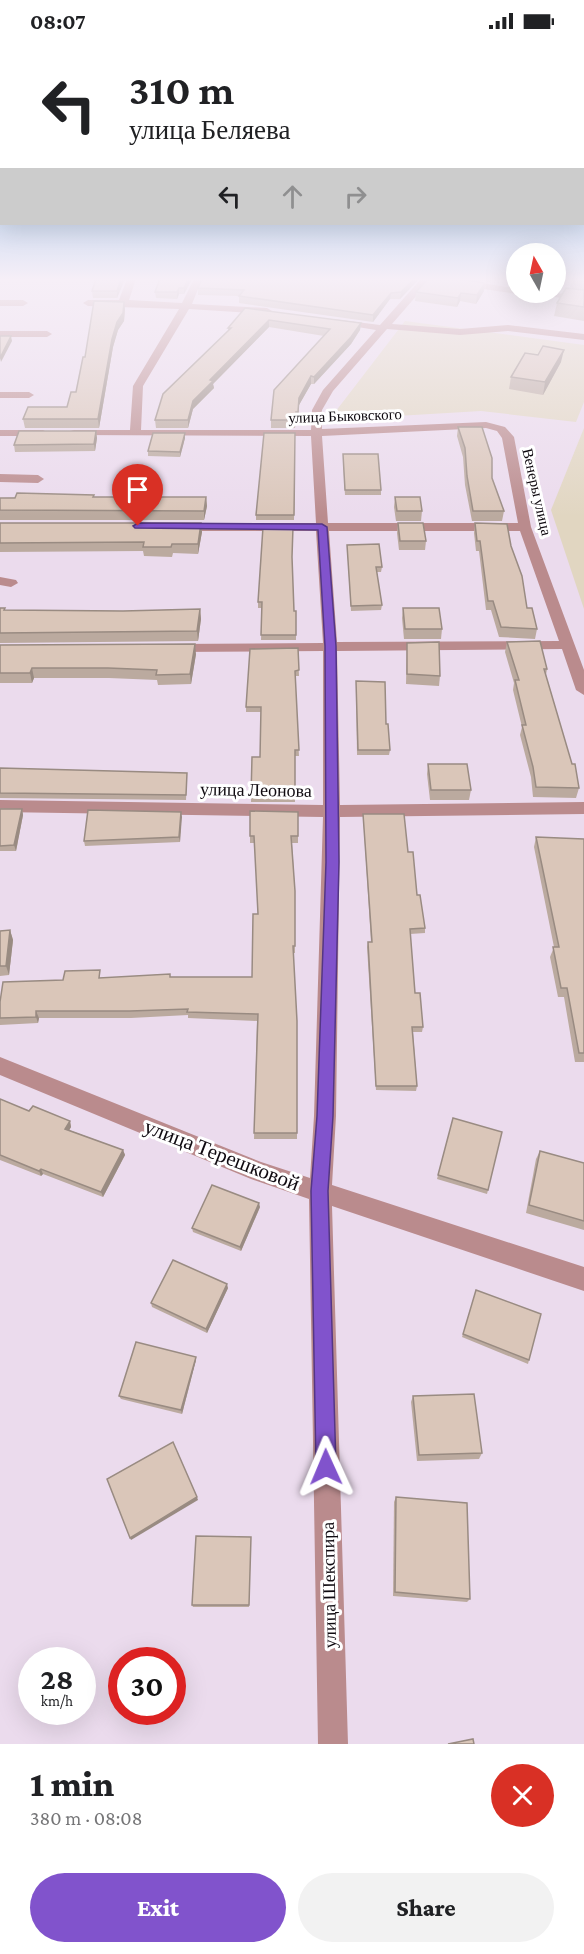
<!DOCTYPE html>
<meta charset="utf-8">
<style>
body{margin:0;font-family:"Crimson Pro",serif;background:#f2f2f2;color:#202124;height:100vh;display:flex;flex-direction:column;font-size:22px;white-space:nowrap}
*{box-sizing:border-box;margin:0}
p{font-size:20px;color:#757577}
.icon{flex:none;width:33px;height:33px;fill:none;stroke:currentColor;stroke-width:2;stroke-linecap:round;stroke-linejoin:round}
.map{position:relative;height:1702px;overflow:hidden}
.drawer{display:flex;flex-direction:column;background:#fff;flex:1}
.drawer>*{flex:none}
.guide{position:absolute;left:0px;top:0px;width:585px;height:183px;box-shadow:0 6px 24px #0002;background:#fff;color:#202124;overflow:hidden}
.needle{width:39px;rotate:351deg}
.fabs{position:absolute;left:506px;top:201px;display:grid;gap:12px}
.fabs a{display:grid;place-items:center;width:60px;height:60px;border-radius:50%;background:#fff;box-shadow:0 6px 24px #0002;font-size:30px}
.speed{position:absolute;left:18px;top:1605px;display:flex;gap:12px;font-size:30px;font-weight:700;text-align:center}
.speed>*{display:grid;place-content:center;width:78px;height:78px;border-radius:50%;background:#fff;box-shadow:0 6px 24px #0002;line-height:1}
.speed small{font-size:15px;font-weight:400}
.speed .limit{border:9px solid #d22;background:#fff;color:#111}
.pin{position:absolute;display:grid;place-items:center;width:51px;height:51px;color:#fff;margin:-62px -26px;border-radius:50% 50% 50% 0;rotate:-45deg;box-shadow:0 0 6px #0007}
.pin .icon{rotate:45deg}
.me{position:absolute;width:66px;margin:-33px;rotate:359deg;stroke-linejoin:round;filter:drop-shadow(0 0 4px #0008)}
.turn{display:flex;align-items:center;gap:21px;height:126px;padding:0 30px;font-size:27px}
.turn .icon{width:78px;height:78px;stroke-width:2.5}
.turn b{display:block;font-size:42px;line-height:51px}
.lanes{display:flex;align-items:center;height:57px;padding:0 30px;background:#0003;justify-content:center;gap:30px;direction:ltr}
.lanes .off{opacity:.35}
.round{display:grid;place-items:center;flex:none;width:63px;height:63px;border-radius:32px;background:#f2f2f2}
.overview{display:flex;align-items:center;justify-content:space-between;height:102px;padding:0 30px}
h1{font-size:36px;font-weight:800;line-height:45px}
.primary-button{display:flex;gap:12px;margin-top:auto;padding:12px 30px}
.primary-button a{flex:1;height:69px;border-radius:36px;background:#8153cc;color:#fff;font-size:24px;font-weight:800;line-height:69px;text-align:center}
.primary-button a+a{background:#f2f2f2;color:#202124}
.status{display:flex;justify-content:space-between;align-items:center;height:42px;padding:0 30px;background:#fff;direction:ltr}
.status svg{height:16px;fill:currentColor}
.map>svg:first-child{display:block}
.education{fill:#e1d6c1}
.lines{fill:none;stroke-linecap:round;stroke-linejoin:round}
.minor{fill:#ba8b8d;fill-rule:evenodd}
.wall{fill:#bbaa9f}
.shaded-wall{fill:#998b82}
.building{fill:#dac6b9;stroke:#998b82;stroke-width:1.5}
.route{fill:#8153cc;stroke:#543685;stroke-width:1.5}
.labels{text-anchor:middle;stroke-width:6;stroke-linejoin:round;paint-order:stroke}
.far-street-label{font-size:15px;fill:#0f0a10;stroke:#fff}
.street-label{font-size:18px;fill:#0f0a10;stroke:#fff}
.near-street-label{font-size:21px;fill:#0f0a10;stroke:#fff}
</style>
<div class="status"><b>08:07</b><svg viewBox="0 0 49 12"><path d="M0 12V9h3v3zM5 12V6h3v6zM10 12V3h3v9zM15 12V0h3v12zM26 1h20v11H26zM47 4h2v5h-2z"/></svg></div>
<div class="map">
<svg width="584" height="1702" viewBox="0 0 584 1702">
<rect width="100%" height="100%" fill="#ebdbed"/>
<g class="education">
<polygon points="405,279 584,303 584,360 576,380 481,369 329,378"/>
<polygon points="584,386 584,567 551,468"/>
</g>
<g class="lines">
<g class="minor">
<path d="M127 237H136L129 258 182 261 194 237H202L192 262 267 266 272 269 267 272 189 267 143 344 141 388H311L312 368 323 348 376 288 333 281V277L380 283 421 237H431L392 282 460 287 508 283 584 292V298L508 289 460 293 387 287 333 349 322 368V387L486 380 505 385 514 395 531 485 584 628V653L576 648 562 607 337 609 340 763 584 760V772L340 775 336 1074 332 1143 584 1225V1249L332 1164 348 1702H318L309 1157 251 1137 0 1033V1015L261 1120 310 1136 314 1074 323 775 0 770V758L323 763V609L173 610 166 606 173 602 323 601 316 489H179L173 485 179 481H316L311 394 70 393V389L74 388H130L133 344 179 267 88 264 83 261 88 258H119ZM486 386 497 389 502 396 518 481H328L322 394ZM329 489H520L559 599 337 600Z"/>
<polygon points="559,237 568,237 556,251 584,254 584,260 526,250 555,250 555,242"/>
<polygon points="461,238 516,246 516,250 520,250 516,252 458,243 456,241"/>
<polygon points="0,258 23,258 28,261 23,264 0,264"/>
<polygon points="0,289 47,289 52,292 47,295 0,295"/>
<polygon points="0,350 29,350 34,353 29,356 0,356"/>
<polygon points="0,388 43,388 49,391 43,394 0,394"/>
<polygon points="0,432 38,433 44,437 38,441 0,440"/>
<polygon points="0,535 16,538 18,541 11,545 0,543"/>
</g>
</g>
<g class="wall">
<polygon points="96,237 125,237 117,256 93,256 92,249"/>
<polygon points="192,237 184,252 179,252 177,257 156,256 155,250"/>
<polygon points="202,237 419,237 400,257 390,257 373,280 239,261 239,254 198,253 198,246"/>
<polygon points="464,237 492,237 490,240"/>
<polygon points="572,237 584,237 584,279 554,274 557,261 570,246"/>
<polygon points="484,249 476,262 460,259 457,265 415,259 416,250"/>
<polygon points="245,266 361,281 360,288 351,302 314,342 311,342 299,363 298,378 296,378 295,386 271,386 271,378 324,294 269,285 213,342 214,346 193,367 188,386 156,386 155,378 228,289 228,286"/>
<polygon points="125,267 124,279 118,288 113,305 99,386 25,386 23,377 67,365 76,350 85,315"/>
<polygon points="538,313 561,320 543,353 509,347 511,335"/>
<polygon points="458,385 504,469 502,479 472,479 465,443 463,415 457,394"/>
<polygon points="96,389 97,396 95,409 15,410 14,403"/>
<polygon points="185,391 185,396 180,415 148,414 148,409"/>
<polygon points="295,391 294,478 256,478 256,473"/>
<polygon points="343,417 381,448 381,453 345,453"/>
<polygon points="94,453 94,455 206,455 207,464 204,478 0,478 0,456"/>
<polygon points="395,455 422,469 421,479 396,479 394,465"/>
<polygon points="0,481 201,481 202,490 198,512 173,511 172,515 144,514 143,509 0,510"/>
<polygon points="398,481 426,499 425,508 399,508 397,491"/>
<polygon points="475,481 511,504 527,566 537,587 535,597 499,595 491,568 486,568 479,509 476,509 474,491"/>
<polygon points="347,503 382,525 381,530 377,530 382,563 381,568 351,569"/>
<polygon points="292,517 294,569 296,569 296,598 261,598 262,566 258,566 258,560"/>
<polygon points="0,566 5,568 123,569 200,567 201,577 198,599 0,601"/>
<polygon points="403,566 442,587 441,597 404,597 402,576"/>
<polygon points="507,600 547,627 546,633 579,746 576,756 533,755 531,735 520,693 522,685 513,648 514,641 505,610"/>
<polygon points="407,601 440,634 439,644 406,642"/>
<polygon points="0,603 196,612 191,642 158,643 157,638 109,636 34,636 32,641 0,641"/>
<polygon points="298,606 299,634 295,634 299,714 295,714 295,760 251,760 252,715 260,715 261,670 246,670 246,665"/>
<polygon points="356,644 386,682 390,708 389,713 357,713"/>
<polygon points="428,722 471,748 469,758 430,758 427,732"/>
<polygon points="0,726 187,731 186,758 0,756"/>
<polygon points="0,766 22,767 23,773 16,809 0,809"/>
<polygon points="181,770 180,800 85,804 84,799"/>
<polygon points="298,770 298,801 292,801 295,849 295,911 293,911 297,979 297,1097 254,1097 257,979 188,976 188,973 131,976 39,976 38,981 0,983 0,960 101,936 170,932 170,935 252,935 258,872 255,801 250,801 250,794"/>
<polygon points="363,772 408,810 417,853 425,886 425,891 410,892 415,951 423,985 422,990 413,990 417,1044 416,1049 376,1048 367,905 368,900 371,900"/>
<polygon points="536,795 584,797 584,1020 575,1020 564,955 558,955 550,915 554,905 534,805"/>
<polygon points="10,888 13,898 9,933 0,934 0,889"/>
<polygon points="0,1057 29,1069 70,1079 71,1085 69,1088 123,1108 125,1113 103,1155 43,1132 41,1134 0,1118"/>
<polygon points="453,1076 488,1148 487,1152 437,1137"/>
<polygon points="540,1109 584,1121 584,1188 526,1171 536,1117"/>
<polygon points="260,1165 241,1209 193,1190 192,1186"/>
<polygon points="228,1246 207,1291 152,1265 151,1261"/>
<polygon points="476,1248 529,1318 528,1322 462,1295"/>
<polygon points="196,1318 182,1372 121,1357 119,1354"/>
<polygon points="413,1354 482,1411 479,1417 417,1419 411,1360"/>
<polygon points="396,1455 470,1557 467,1560 393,1554 394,1460"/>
<polygon points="251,1498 249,1565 193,1565 192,1563"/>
</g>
<g class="shaded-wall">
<polygon points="121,237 125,237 117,256 117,249"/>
<polygon points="188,237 192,237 184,252 184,246"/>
<polygon points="414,237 419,237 400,257 401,250"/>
<polygon points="485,241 484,249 476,262 477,253"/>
<polygon points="179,246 179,252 177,257 177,250"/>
<polygon points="391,251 390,257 373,280 373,273"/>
<polygon points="461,251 460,259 457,265 458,256"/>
<polygon points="124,260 125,267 124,279 118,288 113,305 99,386 98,377 112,297"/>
<polygon points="269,278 269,285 213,342 214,346 193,367 188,386 188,378 193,359 210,338"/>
<polygon points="361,281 360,288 351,302 314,342 314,335"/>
<polygon points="11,294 12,299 1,320 0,316"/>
<polygon points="564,308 561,320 543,353 545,340"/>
<polygon points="311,334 311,342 299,363 298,378 299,356"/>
<polygon points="96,389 97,396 95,409 94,402"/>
<polygon points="185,391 185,396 180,415 180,410"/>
<polygon points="206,455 207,464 204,478 204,469"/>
<polygon points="201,481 202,490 198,512 198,502"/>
<polygon points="200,567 201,577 198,599 197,589"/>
<polygon points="195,602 196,612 191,642 190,632"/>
<polygon points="32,626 34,636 32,641 30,631"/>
<polygon points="22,767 23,773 16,809 14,803"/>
<polygon points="181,770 182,775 180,800 179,795"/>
<polygon points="10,888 13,898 9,933 6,924"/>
<polygon points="36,969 39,976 38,981 36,975"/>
<polygon points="70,1079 71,1085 67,1092 65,1087"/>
<polygon points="123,1108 125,1113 103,1155 101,1150"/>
<polygon points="41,1127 43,1132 41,1134 39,1129"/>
<polygon points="259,1161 260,1165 241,1209 240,1205"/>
<polygon points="227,1242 228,1246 207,1291 206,1287"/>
<polygon points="196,1315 196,1318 182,1372 181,1368"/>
<polygon points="197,1455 198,1458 131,1498 130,1496"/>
</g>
<g class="building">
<polygon points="96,237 121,237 117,249 92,249"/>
<polygon points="160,237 188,237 184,246 179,246 177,250 155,250"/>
<polygon points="202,237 414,237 401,250 391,251 373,273 239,254 244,248 198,246"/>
<polygon points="428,237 459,237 485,241 477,253 461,251 458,256 416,250"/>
<polygon points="571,237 584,237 584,239"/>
<polygon points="566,246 584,248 584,265 557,261"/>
<polygon points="94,259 124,260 123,271 117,280 112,297 98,377 23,377 28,365 67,365 71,350 76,350 83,315 85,315"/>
<polygon points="245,266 361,281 351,295 314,335 311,334 299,356 298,370 296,370 296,378 271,378 274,348 330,287 269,278 210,338 213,339 193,359 188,378 155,378 163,352 231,286 228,286"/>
<polygon points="0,294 11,294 0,316"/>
<polygon points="543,304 564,308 545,340 511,335 525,311 538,313"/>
<polygon points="458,385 482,385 492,416 492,436 504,469 473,469 467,434 465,406"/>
<polygon points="19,389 96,389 94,402 14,403"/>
<polygon points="153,391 185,391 180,410 148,409"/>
<polygon points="264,391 295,391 294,473 256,473"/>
<polygon points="343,412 378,412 381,448 345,448"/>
<polygon points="17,451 94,453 93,455 206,455 204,469 0,468 0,456 15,456"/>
<polygon points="395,455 420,455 422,469 397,469"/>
<polygon points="0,481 201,481 198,502 172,502 171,505 143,505 144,500 0,501"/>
<polygon points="398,481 423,481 426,499 400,499"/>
<polygon points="475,481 507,482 511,504 522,534 527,566 532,566 537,587 501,585 493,559 488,559 480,499 477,499"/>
<polygon points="263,485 293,485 292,515 294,569 296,569 296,593 261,593 262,560 258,560"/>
<polygon points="379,502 382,525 376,525 382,563 351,564 347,503"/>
<polygon points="0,566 5,566 4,568 123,569 200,567 197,589 0,591"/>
<polygon points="403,566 439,566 442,587 405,587"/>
<polygon points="540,599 547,627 544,627 572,722 575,722 579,746 536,745 533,725 522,683 526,683 515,638 519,638 507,600"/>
<polygon points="439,600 440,634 407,632 407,601"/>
<polygon points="195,602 190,632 156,633 157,628 108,626 32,626 30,631 0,631 0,603"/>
<polygon points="298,606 299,628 295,629 299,708 295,708 295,755 251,754 252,715 260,715 261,665 246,665 250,607"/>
<polygon points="356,639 385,640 386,682 388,682 390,708 358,708"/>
<polygon points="428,722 467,722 471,748 431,748"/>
<polygon points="0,726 187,731 186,753 0,751"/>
<polygon points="0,767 22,767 14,803 0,804"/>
<polygon points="88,768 181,770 179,795 84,799"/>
<polygon points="250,769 298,770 298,794 291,794 295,849 295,904 293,904 297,979 297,1091 254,1091 258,972 187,970 188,967 130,969 36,969 36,975 0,976 0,960 3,940 63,938 65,929 100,928 99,936 170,932 170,935 252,935 253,872 258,872 254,794 250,794"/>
<polygon points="363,772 404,772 408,810 413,810 417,853 420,853 425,886 410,887 415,951 420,951 423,985 412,985 417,1044 376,1044 368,900 372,900"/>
<polygon points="536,795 584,797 584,1011 579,1011 567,946 561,946 553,905 559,905"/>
<polygon points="10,888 6,924 0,924 0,889"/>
<polygon points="0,1057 29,1069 33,1064 70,1079 65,1087 123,1108 101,1150 41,1127 39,1129 0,1113"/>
<polygon points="453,1076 502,1090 488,1148 438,1133"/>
<polygon points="540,1109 584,1121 584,1179 529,1163"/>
<polygon points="212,1143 259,1161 240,1205 192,1186"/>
<polygon points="173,1218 227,1242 206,1287 151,1261"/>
<polygon points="476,1248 541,1272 529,1318 463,1292"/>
<polygon points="136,1300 196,1315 181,1368 119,1354"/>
<polygon points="474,1352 482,1411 419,1413 413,1354"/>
<polygon points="173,1400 197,1455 130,1496 107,1437"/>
<polygon points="396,1455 467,1461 470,1557 395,1550"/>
<polygon points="196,1494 251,1495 249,1563 192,1563"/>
<polygon points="473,1697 474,1702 448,1702"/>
</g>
<linearGradient id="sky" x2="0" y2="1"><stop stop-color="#6dade8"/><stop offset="0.5" stop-color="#f6eff7"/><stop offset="1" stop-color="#f6eff7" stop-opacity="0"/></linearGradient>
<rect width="584" height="475" fill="url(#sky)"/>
<polygon class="route" points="138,481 322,482 327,485 336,604 339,820 333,1074 328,1149 336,1425 333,1433 326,1435 319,1433 316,1425 311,1149 317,1074 326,820 325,604 318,488 135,486 133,484"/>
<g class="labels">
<g class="far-street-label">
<text transform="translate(345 374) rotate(-2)" y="5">улица Быковского</text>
<text transform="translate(537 450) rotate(77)" y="5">Венеры улица</text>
</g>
<g class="street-label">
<text transform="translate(256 748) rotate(1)" y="6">улица Леонова</text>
<text transform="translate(329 1543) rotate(-91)" y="6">улица Шекспира</text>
</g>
<g class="near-street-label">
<text transform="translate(222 1113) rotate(21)" y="7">улица Терешковой</text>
</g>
</g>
</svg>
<div class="fabs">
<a><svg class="needle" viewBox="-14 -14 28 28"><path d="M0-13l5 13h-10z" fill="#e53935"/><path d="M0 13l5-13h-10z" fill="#757577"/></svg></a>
</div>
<div class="speed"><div>28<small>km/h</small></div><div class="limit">30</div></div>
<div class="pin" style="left:138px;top:484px;background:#d93025"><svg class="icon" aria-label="arrive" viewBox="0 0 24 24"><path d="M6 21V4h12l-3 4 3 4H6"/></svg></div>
<svg class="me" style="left:326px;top:1425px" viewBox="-20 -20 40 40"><path d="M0-17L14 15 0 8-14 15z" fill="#8153cc" stroke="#fff" stroke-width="4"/></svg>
<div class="guide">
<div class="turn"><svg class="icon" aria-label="left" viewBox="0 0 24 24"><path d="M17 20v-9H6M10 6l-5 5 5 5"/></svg><div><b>310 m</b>улица Беляева</div></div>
<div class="lanes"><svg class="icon" aria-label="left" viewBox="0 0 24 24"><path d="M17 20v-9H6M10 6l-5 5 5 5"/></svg><svg class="icon off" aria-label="ahead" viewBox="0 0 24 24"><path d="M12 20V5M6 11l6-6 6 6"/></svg><svg class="icon off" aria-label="right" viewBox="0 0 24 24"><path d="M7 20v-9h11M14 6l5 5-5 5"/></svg></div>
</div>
</div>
<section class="drawer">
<div class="overview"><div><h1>1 min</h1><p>380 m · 08:08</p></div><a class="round" style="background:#d93025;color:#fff"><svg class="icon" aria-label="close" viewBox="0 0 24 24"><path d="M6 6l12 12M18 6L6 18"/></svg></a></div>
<div class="primary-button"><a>Exit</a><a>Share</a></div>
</section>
